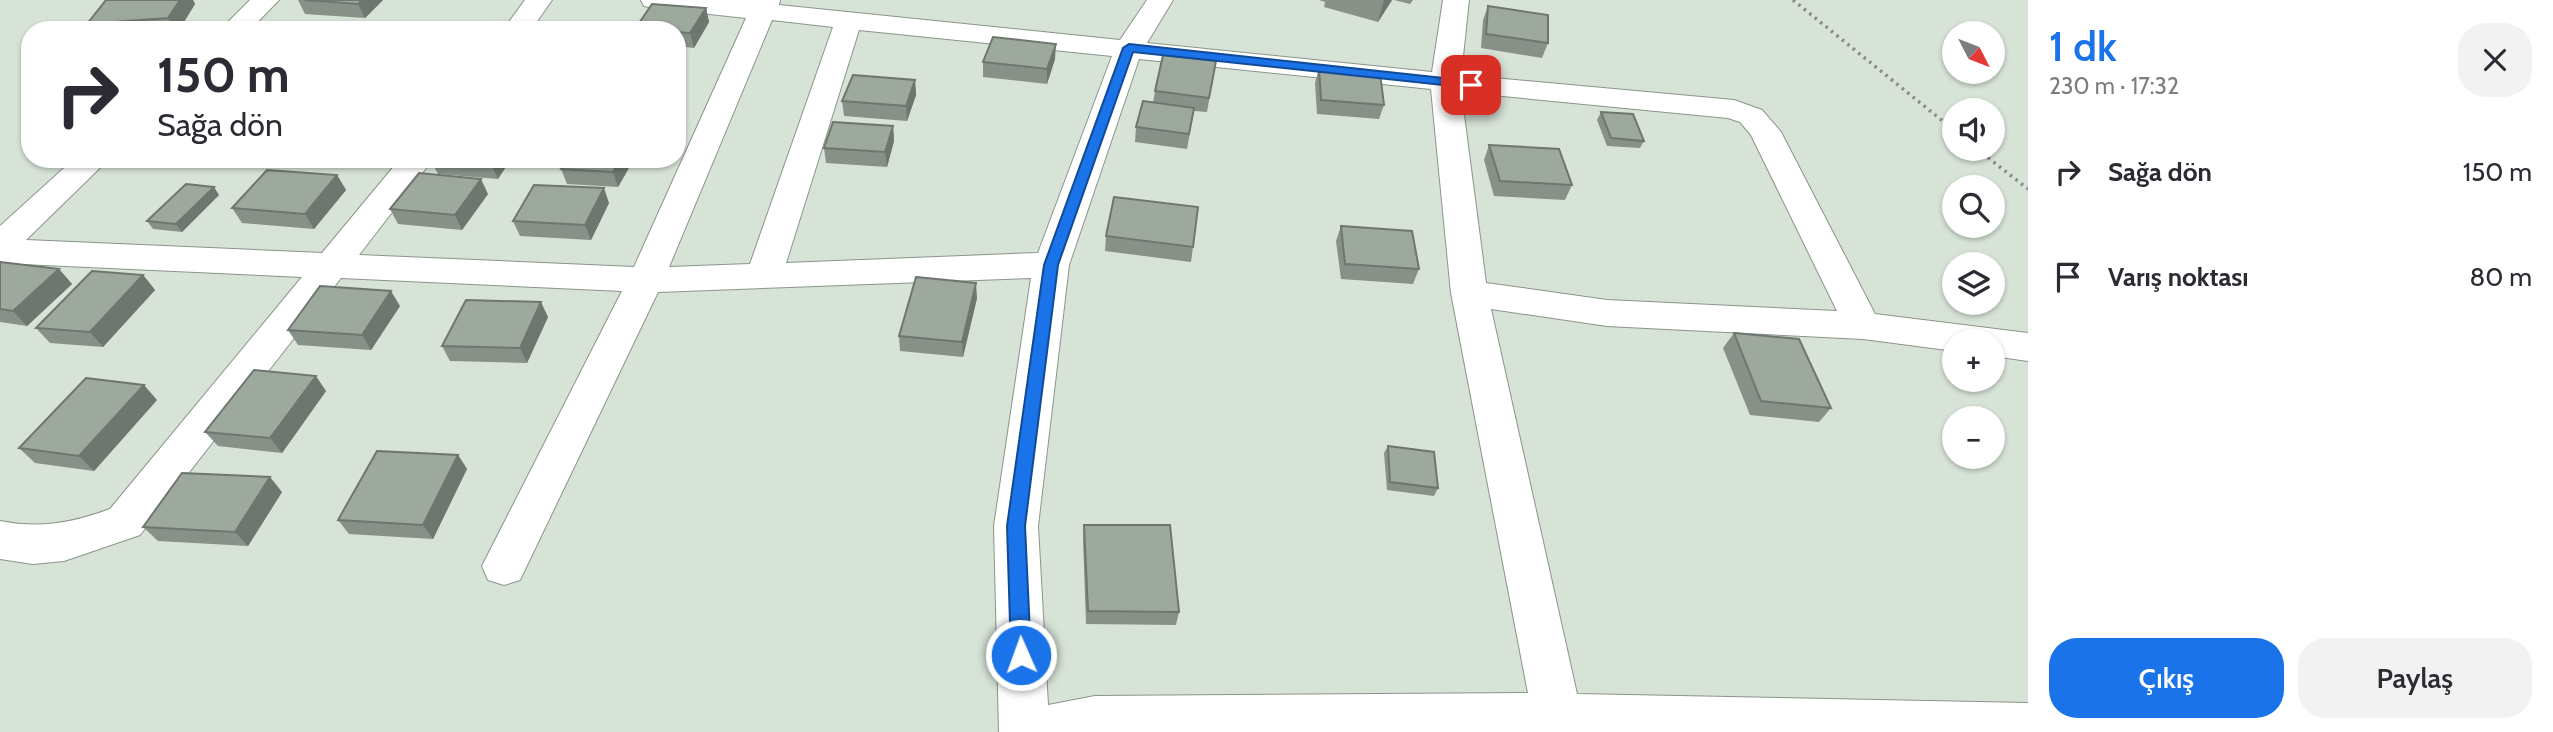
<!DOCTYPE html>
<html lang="tr">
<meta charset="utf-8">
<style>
body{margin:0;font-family:Cabin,sans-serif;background:#f2f2f3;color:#2b2b33;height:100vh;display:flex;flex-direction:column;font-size:26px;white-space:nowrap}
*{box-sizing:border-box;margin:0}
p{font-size:23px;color:#7c7c81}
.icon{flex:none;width:38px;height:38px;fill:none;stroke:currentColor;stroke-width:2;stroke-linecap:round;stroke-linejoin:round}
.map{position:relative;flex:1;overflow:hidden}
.details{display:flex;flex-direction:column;background:#fff;width:525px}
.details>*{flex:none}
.banner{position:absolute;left:21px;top:21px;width:665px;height:147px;border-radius:28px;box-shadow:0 2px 5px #0004;background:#fff;color:#2b2b33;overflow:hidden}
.needle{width:46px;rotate:132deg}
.fabs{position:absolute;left:1942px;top:21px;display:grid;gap:14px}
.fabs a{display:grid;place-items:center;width:63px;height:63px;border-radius:50%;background:#fff;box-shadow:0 2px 5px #0004;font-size:35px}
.pin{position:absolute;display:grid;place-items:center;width:60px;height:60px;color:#fff;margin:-30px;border-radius:14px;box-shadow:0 4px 10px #0006}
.me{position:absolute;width:77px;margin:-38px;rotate:358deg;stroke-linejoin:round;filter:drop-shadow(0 0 5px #0008)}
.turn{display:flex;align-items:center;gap:24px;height:147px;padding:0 21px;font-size:32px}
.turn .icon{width:91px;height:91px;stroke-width:2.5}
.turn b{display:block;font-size:49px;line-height:60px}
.round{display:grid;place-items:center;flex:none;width:74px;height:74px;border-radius:28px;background:#f2f2f3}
.overview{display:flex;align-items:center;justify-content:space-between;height:119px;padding:0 21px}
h1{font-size:42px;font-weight:600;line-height:52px;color:#1a73e8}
.primary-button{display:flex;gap:14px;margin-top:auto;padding:14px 21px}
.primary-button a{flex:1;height:80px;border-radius:28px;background:#1a73e8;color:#fff;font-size:28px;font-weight:600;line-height:80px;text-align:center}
.primary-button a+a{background:#f2f2f3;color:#2b2b33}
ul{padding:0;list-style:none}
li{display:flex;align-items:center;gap:21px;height:105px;padding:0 21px}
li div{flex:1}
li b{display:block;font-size:26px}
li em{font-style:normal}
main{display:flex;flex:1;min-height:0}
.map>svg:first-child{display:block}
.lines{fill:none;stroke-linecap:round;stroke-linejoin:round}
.minor-casing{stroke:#8a958a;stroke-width:2}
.path{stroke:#848d84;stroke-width:3.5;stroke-dasharray:2.5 4.5;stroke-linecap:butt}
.minor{fill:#fff;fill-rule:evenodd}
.wall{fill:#889188}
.shaded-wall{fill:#6f766f}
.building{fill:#9ea99e;stroke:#6f766f;stroke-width:2}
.route{fill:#1a73e8;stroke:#114b97;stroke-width:2}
</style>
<main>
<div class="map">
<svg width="2028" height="732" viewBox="0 0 2028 732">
<rect width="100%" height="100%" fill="#d7e3d7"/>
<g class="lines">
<defs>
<g id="minor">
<polygon points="250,0 279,0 250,30 220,30"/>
<polygon points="525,0 552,0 531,30 503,30"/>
<path d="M641 0H780L779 5 1120 40 1147 0H1173L1147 43 1432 72 1443 0H1469L1461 75 1734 100 1762 110 1781 132 1875 314 2028 333V361L1993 356V341H1955V351L1863 339 1607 326 1491 309 1577 694 2028 703V732H999L994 526 1031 278 658 292 520 580 504 585 488 580 482 566 622 291 341 278 140 535 64 561 33 564 0 559V521C39 529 72 523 110 509L302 277 0 263V226L74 159H109L26 240 322 253 400 159H433L359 255 634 267 746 18 654 8 644 6ZM772 20 833 27 750 264 669 267ZM859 30 1112 56 1038 253 786 263ZM1139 59 1431 89 1451 293 1528 693 1095 696 1048 705 1038 526 1069 265ZM1461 92 1728 118 1740 122 1751 135 1837 311 1607 300 1486 283Z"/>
</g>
</defs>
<use href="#minor" class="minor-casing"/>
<g class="path">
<polyline points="1793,0 1955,131"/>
<polyline points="1977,149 2028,189"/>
</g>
<use href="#minor" class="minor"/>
</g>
<g class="wall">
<polygon points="106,0 193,0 195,4 179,30 91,30 87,24"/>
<polygon points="298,0 383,0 365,18 305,14"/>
<polygon points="1319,0 1392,0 1378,22 1324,7 1325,2"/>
<polygon points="1394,0 1413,0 1410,4"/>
<polygon points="1488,6 1548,43 1542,58 1481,48 1483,20"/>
<polygon points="706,8 709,22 694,48 677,46 677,30 635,30"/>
<polygon points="1055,59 1047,84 983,77 983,62"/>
<polygon points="1216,61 1207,112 1194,111 1187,149 1135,142 1136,127 1153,103 1155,91"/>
<polygon points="1319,68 1384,105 1379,119 1317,114 1315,83"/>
<polygon points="915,80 916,95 907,121 844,116 842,101"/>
<polygon points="1601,112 1644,141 1640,148 1607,146 1597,120"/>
<polygon points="893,126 894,141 887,167 826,163 824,148"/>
<polygon points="1489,145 1572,185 1565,200 1494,196 1484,160"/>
<polygon points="430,159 511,159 498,179 438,174"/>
<polygon points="634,159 618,187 567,184 561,169"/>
<polygon points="337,175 346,190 314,229 242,223 232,208"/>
<polygon points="488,194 462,230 398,224 390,209"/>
<polygon points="219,195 182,232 153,229 147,221"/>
<polygon points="609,203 591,240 520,236 513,221"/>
<polygon points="1341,226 1419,269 1413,284 1341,279 1336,241"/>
<polygon points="1106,236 1193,247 1191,262 1105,251"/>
<polygon points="0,262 59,269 72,284 27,326 0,322"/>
<polygon points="143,275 155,290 103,347 50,343 36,328"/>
<polygon points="977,298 963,357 900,351 899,336"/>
<polygon points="400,306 371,350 298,345 288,330"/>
<polygon points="548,317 527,363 450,361 442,346"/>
<polygon points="1734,333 1831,408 1819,422 1750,415 1723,348"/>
<polygon points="326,391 282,453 218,446 205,432"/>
<polygon points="157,400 94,471 35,463 19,448"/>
<polygon points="1388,446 1438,488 1434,496 1387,490 1384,453"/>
<polygon points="458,455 467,469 433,539 349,534 338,520"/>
<polygon points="282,492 248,546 158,541 143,527"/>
<polygon points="1084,525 1179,612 1176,625 1086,624 1083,539"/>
</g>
<g class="shaded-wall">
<polygon points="180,0 193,0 195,4 179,30 176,30 168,18"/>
<polygon points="362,0 383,0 365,18 358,4"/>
<polygon points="1384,0 1392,0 1378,22"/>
<polygon points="706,8 709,22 694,48 690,33"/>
<polygon points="1056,44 1055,59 1047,84 1047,69"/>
<polygon points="915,80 916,95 907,121 906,106"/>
<polygon points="893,126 894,141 887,167 885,152"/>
<polygon points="494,159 511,159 498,179 491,164"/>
<polygon points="621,159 634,159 618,187 613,172"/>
<polygon points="337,175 346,190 314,229 305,214"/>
<polygon points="481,179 488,194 462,230 455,215"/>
<polygon points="214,187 219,195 182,232 176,224"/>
<polygon points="604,188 609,203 591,240 585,225"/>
<polygon points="59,269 72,284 27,326 13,311"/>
<polygon points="143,275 155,290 103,347 90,332"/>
<polygon points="976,283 977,298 963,357 962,342"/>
<polygon points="391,291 400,306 371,350 362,335"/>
<polygon points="541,302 548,317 527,363 520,348"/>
<polygon points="316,376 326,391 282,453 270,438"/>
<polygon points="144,385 157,400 94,471 79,456"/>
<polygon points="458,455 467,469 433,539 423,525"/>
<polygon points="270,477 282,492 248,546 235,532"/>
</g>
<g class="building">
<polygon points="106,0 180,0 168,18 87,24"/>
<polygon points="305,0 362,0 358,4"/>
<polygon points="652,4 706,8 690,33 677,32 677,30 635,29"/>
<polygon points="1488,6 1548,15 1548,43 1486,34"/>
<polygon points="401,26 443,30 397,30"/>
<polygon points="993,37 1056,44 1047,69 983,62"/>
<polygon points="1163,55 1216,61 1209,98 1155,91"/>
<polygon points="1319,68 1380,73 1384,105 1321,100"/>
<polygon points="853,75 915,80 906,106 842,101"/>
<polygon points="1143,101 1194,108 1189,134 1136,127"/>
<polygon points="1601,112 1633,114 1644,141 1611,138"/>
<polygon points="833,122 893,126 885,152 824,148"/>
<polygon points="1489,145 1559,149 1572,185 1500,181"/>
<polygon points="430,159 494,159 491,164"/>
<polygon points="567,159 621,159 613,172 561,169"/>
<polygon points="267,170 337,175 305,214 232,208"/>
<polygon points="419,173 481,179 455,215 390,209"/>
<polygon points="186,184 214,187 176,224 147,221"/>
<polygon points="534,185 604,188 585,225 513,221"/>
<polygon points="1114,197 1198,207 1193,247 1106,236"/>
<polygon points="1341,226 1412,231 1419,269 1345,264"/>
<polygon points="0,262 59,269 13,311 0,309"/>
<polygon points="92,271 143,275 90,332 36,328"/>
<polygon points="916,277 976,283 962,342 899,336"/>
<polygon points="320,286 391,291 362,335 288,330"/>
<polygon points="466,300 541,302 520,348 442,346"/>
<polygon points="1734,333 1799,339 1831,408 1761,401"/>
<polygon points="254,370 316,376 270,438 205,432"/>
<polygon points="86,378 144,385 79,456 19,448"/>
<polygon points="1388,446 1434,452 1438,488 1390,482"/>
<polygon points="377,451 458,455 423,525 338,520"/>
<polygon points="182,473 270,477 235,532 143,527"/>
<polygon points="1084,525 1170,525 1179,612 1088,611"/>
</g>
<polygon class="route" points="1129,44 1471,81 1478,85 1471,88 1133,52 1058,265 1025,526 1031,655 1028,661 1021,664 1014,661 1011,655 1007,526 1044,265 1123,48"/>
</svg>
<div class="fabs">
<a><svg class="needle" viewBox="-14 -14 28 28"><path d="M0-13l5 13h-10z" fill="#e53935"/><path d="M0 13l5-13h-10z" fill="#7c7c81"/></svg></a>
<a><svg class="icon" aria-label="sound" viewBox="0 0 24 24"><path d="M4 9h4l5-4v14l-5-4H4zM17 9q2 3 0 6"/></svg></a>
<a><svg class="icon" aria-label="search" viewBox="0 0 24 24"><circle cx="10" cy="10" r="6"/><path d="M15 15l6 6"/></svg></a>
<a><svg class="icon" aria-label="layers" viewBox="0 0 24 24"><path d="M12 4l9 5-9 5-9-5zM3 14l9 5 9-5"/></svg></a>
<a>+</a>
<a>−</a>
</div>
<div class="pin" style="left:1471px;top:85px;background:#d93025"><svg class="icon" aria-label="arrive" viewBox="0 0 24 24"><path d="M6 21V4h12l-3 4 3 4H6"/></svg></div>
<svg class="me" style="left:1021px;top:655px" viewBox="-20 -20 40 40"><circle r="17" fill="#1a73e8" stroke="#fff" stroke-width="3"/><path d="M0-11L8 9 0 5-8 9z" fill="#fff"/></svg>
<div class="banner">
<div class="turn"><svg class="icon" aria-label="right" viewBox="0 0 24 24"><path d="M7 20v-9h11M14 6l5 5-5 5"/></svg><div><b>150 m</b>Sağa dön</div></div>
</div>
</div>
<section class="details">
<div class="overview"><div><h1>1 dk</h1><p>230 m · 17:32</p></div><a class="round"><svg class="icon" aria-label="close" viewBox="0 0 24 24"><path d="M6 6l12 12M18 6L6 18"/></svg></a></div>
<ul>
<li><svg class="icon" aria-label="right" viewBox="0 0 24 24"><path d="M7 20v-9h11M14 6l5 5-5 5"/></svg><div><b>Sağa dön</b></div><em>150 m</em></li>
<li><svg class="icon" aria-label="arrive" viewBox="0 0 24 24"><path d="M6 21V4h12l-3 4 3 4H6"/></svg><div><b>Varış noktası</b></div><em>80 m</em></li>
</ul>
<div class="primary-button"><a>Çıkış</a><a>Paylaş</a></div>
</section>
</main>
